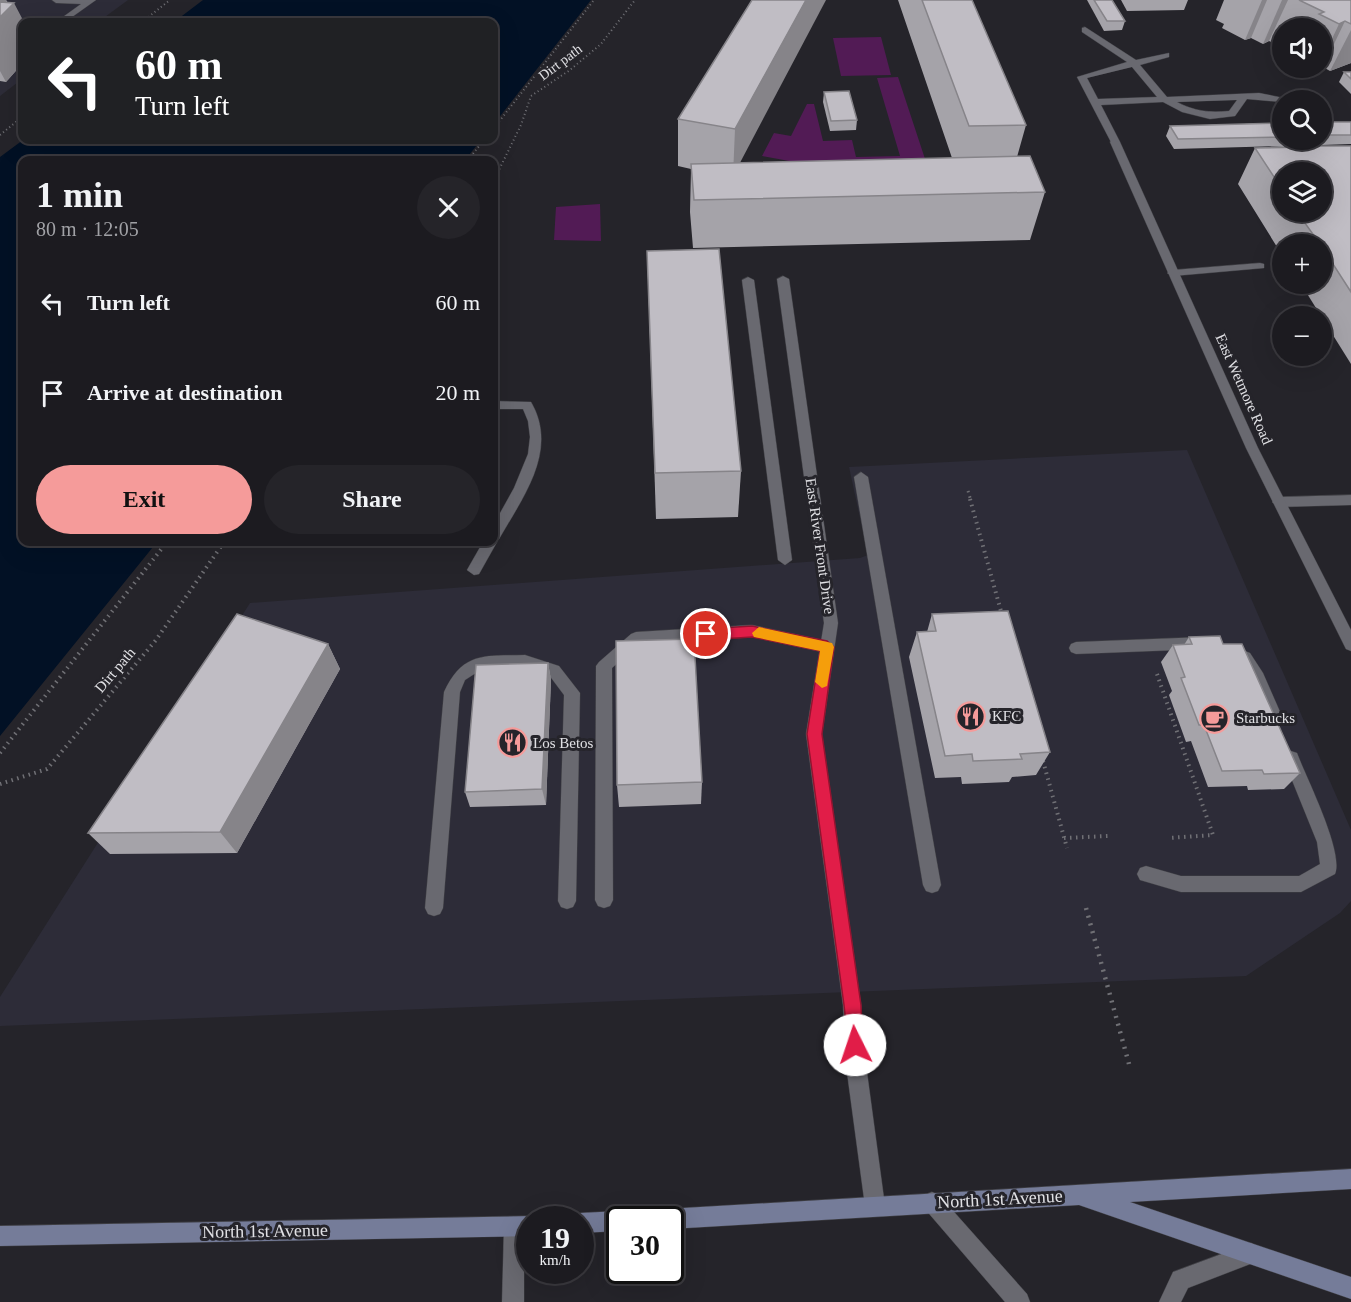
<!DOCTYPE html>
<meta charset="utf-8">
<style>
body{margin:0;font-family:"Times New Roman",serif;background:#252429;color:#f1f3f6;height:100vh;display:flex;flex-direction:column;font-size:22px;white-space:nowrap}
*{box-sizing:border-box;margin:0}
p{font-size:20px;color:#a0a1a5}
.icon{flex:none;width:33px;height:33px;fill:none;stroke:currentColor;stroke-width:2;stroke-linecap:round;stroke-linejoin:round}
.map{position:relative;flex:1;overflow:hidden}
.drawer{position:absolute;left:18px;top:156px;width:480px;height:390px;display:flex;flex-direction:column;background:#1c1b20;border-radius:12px;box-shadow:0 6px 24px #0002,0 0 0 2px #3a393e}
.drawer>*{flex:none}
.guide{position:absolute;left:18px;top:18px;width:480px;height:126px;border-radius:12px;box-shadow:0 6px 24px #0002,0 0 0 2px #3a393e;background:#202124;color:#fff;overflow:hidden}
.buttons{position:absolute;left:1272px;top:18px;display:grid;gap:12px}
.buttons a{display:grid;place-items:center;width:60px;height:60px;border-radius:50%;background:#1c1b20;box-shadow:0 6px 24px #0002,0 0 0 2px #3a393e;font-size:30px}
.speed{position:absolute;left:516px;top:1206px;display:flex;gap:12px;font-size:30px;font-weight:700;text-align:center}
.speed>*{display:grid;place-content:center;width:78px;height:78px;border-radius:50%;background:#1c1b20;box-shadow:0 6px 24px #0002,0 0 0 2px #3a393e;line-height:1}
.speed small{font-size:15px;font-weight:400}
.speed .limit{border:3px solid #111;border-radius:9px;background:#fff;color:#111}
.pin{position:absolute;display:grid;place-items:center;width:51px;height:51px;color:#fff;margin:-26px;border:3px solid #fff;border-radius:50%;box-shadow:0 2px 6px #0007}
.me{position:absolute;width:66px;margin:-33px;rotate:356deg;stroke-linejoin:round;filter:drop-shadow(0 0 4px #0008)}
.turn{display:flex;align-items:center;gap:21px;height:126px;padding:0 18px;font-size:27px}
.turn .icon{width:78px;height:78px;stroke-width:2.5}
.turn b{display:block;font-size:42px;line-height:51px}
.round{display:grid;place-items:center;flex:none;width:63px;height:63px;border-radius:32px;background:#252429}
.headline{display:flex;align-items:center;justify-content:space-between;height:102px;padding:0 18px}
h1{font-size:36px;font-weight:700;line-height:45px}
.button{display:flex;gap:12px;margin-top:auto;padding:12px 18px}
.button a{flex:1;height:69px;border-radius:36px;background:#f59b9a;color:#111;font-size:24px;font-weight:700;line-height:69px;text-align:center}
.button a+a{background:#252429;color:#f1f3f6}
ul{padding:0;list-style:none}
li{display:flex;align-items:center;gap:18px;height:90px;padding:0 18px}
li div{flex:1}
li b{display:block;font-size:22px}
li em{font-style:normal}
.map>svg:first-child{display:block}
.built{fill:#2d2c38}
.green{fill:#521b55}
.water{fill:#021125}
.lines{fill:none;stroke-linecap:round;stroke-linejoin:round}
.service-casing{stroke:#404045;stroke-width:1}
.minor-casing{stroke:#404045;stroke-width:1}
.secondary-casing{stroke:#404045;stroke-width:1}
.path-far3{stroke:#707075;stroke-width:2;stroke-dasharray:1 3;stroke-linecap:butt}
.path-far2{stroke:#707075;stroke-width:3;stroke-dasharray:1.5 4;stroke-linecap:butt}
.path-far1{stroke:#707075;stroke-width:4;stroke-dasharray:1.5 4.5;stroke-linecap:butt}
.path{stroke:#707075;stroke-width:4.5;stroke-dasharray:2 6;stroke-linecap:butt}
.service{fill:#696970;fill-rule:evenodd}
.minor{fill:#696970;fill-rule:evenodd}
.secondary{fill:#757c99;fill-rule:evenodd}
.wall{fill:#a5a3a9;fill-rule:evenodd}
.shaded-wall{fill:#868489}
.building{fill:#c0bdc4;stroke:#868489;stroke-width:1.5}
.route{fill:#e11d48;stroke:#92132f;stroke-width:1.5}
.slow{fill:#f59e0b}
.labels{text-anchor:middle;stroke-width:6;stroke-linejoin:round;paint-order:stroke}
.far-street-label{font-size:14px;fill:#e0e0e4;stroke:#25242a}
.street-label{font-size:15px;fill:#e0e0e4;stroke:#25242a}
.poi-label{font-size:15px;fill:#e0e0e4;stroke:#25242a;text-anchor:start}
.near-street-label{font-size:18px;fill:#e0e0e4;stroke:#25242a}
</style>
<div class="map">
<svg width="1351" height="1302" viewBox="0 0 1351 1302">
<rect width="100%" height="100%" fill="#25242a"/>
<g class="built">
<polygon points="0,0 128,0 98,22 22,22 22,79 0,96"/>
<polygon points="1187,450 1351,830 1351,901 1340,913 1246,976 0,1026 0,997 250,603 860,558 868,555 849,467"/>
</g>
<g class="green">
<polygon points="881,37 891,75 841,76 833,38"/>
<polygon points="898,77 928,168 811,165 762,156 774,133 791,136 807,104 814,104 823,141 852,140 856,157 900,156 877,78"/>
<polygon points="600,204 601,241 554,240 556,207"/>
</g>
<g class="water">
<polygon points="203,0 591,0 494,124 494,22 174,22"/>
<polygon points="23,140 481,140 465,160 22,160 22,542 157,542 0,736 0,157"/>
</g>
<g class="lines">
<defs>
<g id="service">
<polygon points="52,0 96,0 65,22 56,22 81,4 56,3"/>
<path d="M1085 27 1136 60 1169 53V57L1140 65 1167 97 1259 93 1294 100 1282 102 1247 99 1235 116 1210 119 1182 112 1163 102 1101 105 1120 142 1112 144 1077 77 1127 62 1082 32V28ZM1132 67 1157 97 1098 99 1087 78ZM1237 100 1229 111C1209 113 1194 111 1177 102Z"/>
<polygon points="1260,263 1264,264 1264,268 1173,276 1167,273 1173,270"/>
<polygon points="748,277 754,280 792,560 785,565 778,560 742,280"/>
<path d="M494 401 531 402C559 450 523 497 499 539L496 540 497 542 479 574 474 575 467 570 483 542H494V524L514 488 528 454 530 437 528 421 523 409H494Z"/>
<polygon points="861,472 868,477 941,885 938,891 932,893 926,891 923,885 854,477"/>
<polygon points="1351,495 1351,505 1279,507 1272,502 1279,497"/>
<polygon points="752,625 827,641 832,643 834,647 832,651 827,653 752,637 639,644 612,668 613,900 610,906 604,908 598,906 595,900 596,666 599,662 631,634 636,632"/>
<polygon points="1204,637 1209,639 1211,643 1209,647 1204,649 1076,654 1071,652 1069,648 1071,644 1076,642"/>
<polygon points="1245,651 1250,653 1263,673 1281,714 1279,719 1273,721 1267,719 1251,681 1237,657 1240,653"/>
<path d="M525 655 559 666 580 693 576 901 573 907 567 909 561 907 558 901 564 695 549 675 525 667 482 669 465 680 460 692 443 908 440 914 434 916 428 914 425 908 444 692C463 651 485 656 525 655Z"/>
<path d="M1291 751 1297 753 1299 758C1308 781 1344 853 1335 874L1301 892H1181L1140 880 1137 874 1140 868 1146 866 1181 876H1299L1320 864 1317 842 1283 758 1285 753Z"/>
<polygon points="932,1192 939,1195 1027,1294 1030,1302 1005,1302 925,1209 922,1202 925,1195"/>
<polygon points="514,1217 521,1220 524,1227 524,1302 502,1302 504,1227 507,1220"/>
<polygon points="1251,1243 1258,1247 1262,1254 1258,1261 1188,1288 1181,1302 1159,1302 1173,1272"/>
</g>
<g id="minor">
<polygon points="1112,140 1120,142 1258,448 1351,630 1351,651 1346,649 1246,448 1110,142"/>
<polygon points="783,276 789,279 838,623 822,734 861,1005 866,1065 885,1206 882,1213 875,1216 868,1213 865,1206 846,1065 843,1005 806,734 824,623 777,279"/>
</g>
<g id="secondary">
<polygon points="1351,1169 1351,1189 1130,1202 1351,1277 1351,1299 1079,1205 670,1229 670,1220 639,1220 642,1213 649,1210"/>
<polygon points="620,1211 627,1214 630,1220 620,1220 620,1231 580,1233 580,1220 571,1220 573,1216 580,1213"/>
<polygon points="530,1216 538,1220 530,1220 530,1236 0,1246 0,1226"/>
</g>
</defs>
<use href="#service" class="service-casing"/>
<use href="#minor" class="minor-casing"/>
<use href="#secondary" class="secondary-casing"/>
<g class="path-far3">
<polyline points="142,22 170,0"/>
<polyline points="494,128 594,0"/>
<polyline points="0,135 22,117"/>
<polyline points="468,160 484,140"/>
<polyline points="494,180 521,125 531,96 570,70 601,44 635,0"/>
</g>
<polyline class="path-far2" points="968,491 971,501"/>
<g class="path-far1">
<polyline points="970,499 1002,615"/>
<polyline points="1157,674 1213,835 1168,838"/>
<polyline points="0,753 167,542"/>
<polyline points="1043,761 1067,848"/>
<polyline points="0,784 47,769 156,640 224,542"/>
<polyline points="1064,838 1108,836"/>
</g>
<polyline class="path" points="1086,908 1129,1064"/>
<use href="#service" class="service"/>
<use href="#minor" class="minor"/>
<use href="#secondary" class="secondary"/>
</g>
<g class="wall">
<polygon points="0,0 6,0 22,22 22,64 6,82 0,81"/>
<polygon points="752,0 740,163 952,158 898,0 972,0 1026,125 1017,157 1045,192 1030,240 693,248 690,212 691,169 678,166 678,119"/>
<polygon points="1087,0 1112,0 1125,21 1122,30 1104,31"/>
<polygon points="1121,0 1188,0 1184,10 1127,11"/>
<polygon points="1224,0 1351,0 1351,63 1330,71 1323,67 1317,70 1312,68 1322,68 1322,28 1282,28 1282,48 1269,41 1263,44 1251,38 1245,40 1222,28 1224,24 1216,20"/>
<polygon points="1344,72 1351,72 1351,94 1339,82"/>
<polygon points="824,92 857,120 856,130 830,131 823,102"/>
<path d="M1322 122H1351V144L1322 145 1321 146H1351V364L1301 284H1322V244H1282V255L1238 184 1255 148 1284 146 1174 149 1166 136 1170 126 1282 123V140H1322ZM1282 172 1322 212H1282Z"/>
<polygon points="647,251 741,471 738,517 656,519"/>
<polygon points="932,614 1050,752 1036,775 1012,777 1009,782 962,784 961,777 935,778 909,657 917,632 927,632"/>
<polygon points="1189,637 1223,644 1300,773 1284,789 1248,790 1247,786 1208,787 1191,741 1186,742 1169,695 1172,691 1161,662 1173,645 1184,645"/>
<polygon points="328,644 340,669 237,853 110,854 88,833"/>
<polygon points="548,663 551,680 546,805 470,807 465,792"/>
<polygon points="702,782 701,804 619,807 617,785"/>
</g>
<g class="shaded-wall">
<polygon points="0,0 6,0 9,8 14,3 24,22 22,22 22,64 6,82 0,71"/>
<polygon points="806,0 826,0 733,176 735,129"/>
<polygon points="1262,0 1267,0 1251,38 1245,40"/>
<polygon points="1282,0 1288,0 1269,41 1263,44"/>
<polygon points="1345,21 1323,67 1317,70 1318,68 1322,68 1322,60 1339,24"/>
<polygon points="1351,30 1351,63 1330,71"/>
<polygon points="328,644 340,669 237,853 220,832"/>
<polygon points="548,663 551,680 546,805 542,789"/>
</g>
<g class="building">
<polygon points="752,0 806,0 735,129 678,119"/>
<polygon points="922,0 972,0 1026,125 969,126"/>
<polygon points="1094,0 1112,0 1125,21 1107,21"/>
<polygon points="1299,0 1351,0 1351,24 1345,21 1339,24 1319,14 1324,12"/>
<polygon points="0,2 14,3 0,17"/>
<polygon points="1344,72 1351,72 1351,79"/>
<polygon points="849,91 857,120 831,121 824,92"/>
<rect x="1322" y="122" width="29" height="13"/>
<polygon points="1282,123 1282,137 1178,139 1170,126"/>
<polygon points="1322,137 1324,140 1316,141 1319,146 1351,146 1351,292 1322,247 1322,244 1320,244 1297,212 1322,212 1322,172 1282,172 1282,189 1255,148 1303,147 1300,142 1292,142 1290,140 1322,140"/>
<polygon points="1030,156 1045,192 694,200 691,164"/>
<polygon points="719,249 741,471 655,473 647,251"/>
<polygon points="1008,611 1050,752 1020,754 1022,759 973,761 972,754 945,756 917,632 936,631 932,614"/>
<polygon points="237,614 328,644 220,832 88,833"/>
<polygon points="1220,636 1223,644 1242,644 1300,773 1264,774 1262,770 1222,771 1204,725 1199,725 1181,678 1185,677 1173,645 1192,644 1189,637"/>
<polygon points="694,639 702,782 617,785 616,641"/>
<polygon points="548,663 542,789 465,792 476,665"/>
</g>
<polygon class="route" points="752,626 827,641 834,647 822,734 861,1005 863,1045 861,1051 855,1054 849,1051 844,1005 807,734 820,651 752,637 706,640 699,634 706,629"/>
<polygon class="slow" points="759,627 832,643 834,647 827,686 822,688 815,682 820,651 754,637 752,633"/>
<defs>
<symbol id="restaurant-ring" viewBox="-11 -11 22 22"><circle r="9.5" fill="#25242a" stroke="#f59b9a" stroke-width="1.5"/><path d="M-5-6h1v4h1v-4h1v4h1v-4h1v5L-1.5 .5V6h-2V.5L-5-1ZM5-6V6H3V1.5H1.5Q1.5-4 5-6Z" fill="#f59b9a"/></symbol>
<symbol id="cafe-ring" viewBox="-11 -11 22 22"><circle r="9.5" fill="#25242a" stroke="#f59b9a" stroke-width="1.5"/><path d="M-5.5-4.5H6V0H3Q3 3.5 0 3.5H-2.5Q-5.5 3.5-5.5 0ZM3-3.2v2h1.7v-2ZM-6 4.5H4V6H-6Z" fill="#f59b9a"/></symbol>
</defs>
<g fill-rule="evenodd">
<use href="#restaurant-ring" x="954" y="700" width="33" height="33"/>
<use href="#cafe-ring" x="1198" y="702" width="33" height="33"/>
<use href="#restaurant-ring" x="496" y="726" width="33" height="33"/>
</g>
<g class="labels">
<g class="far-street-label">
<text transform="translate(560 62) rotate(-37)" y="5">Dirt path</text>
</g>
<g class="street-label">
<text transform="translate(1244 389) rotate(66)" y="5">East Wetmore Road</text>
<text transform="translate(820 546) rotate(82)" y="5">East River Front Drive</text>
<text transform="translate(115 670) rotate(-50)" y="5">Dirt path</text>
</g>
<g class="poi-label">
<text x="992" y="721">KFC</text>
<text x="1236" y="723">Starbucks</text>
<text x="533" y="748">Los Betos</text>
</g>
<g class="near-street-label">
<text transform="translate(1000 1199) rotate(-3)" y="6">North 1st Avenue</text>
<text transform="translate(265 1231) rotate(-1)" y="6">North 1st Avenue</text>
</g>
</g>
</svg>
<div class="buttons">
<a><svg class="icon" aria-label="sound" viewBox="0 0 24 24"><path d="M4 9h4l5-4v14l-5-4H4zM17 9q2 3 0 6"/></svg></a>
<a><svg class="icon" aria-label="search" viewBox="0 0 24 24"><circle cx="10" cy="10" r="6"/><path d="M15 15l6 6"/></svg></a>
<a><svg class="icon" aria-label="layers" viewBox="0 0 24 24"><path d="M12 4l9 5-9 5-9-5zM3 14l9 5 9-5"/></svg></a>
<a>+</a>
<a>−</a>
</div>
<div class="speed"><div>19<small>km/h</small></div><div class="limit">30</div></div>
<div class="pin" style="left:706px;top:634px;background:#d93025"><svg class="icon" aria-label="arrive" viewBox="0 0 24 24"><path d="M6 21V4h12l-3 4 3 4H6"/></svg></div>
<svg class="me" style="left:855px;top:1045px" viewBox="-20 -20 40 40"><circle r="19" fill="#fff"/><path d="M0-13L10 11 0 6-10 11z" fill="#e11d48"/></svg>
<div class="guide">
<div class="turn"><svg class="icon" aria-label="left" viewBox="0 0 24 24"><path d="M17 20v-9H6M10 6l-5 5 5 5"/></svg><div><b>60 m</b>Turn left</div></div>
</div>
<section class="drawer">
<div class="headline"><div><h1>1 min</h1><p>80 m · 12:05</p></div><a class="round"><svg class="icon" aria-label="close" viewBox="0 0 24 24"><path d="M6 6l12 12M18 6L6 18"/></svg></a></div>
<ul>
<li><svg class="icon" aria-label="left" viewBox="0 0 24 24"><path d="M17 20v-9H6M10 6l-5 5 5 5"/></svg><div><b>Turn left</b></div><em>60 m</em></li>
<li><svg class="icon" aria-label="arrive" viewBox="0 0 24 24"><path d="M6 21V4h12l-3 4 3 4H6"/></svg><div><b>Arrive at destination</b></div><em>20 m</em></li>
</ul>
<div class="button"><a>Exit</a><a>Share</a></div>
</section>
</div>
